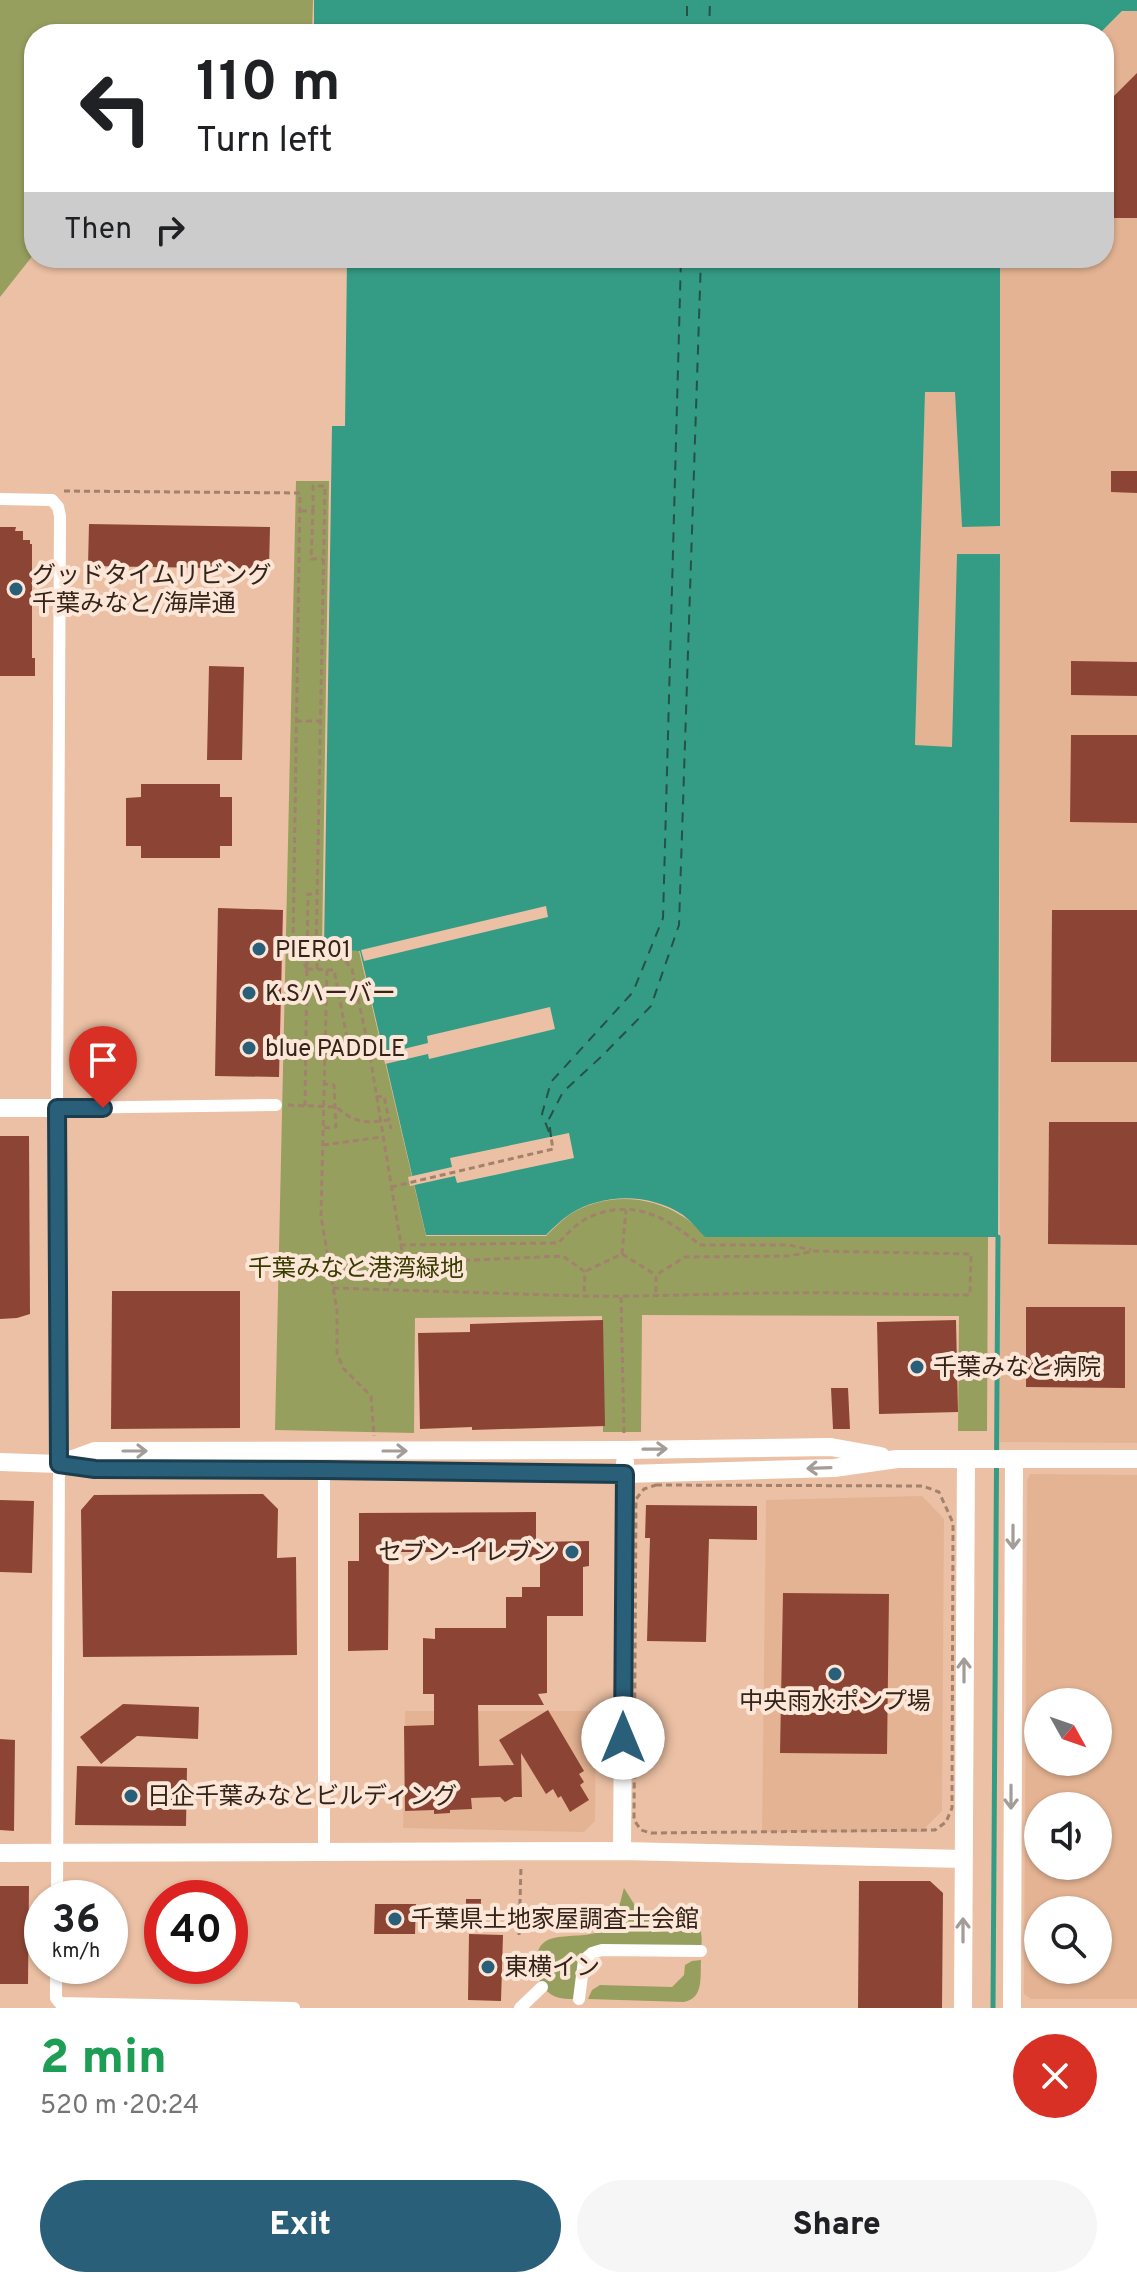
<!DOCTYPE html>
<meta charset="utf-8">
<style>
body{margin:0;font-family:Overpass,"Noto Sans JP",sans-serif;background:#f6f6f6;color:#202124;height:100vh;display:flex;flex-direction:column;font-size:30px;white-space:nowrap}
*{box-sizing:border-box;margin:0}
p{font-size:26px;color:#757577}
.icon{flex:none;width:44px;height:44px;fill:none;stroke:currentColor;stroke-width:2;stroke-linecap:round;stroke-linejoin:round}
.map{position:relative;height:2008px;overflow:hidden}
.sheet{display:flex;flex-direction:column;background:#fff;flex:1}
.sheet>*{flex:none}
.top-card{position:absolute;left:24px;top:24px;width:1090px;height:244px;border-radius:32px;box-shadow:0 2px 6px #0004;background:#fff;color:#202124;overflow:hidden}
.needle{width:52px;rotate:130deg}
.controls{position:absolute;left:1024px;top:1688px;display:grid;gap:16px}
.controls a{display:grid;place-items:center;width:88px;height:88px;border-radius:50%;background:#fff;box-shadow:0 2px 6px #0004;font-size:40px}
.speed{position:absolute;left:24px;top:1880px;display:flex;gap:16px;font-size:40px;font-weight:700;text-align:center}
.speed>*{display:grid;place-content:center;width:104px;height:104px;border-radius:50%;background:#fff;box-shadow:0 2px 6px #0004;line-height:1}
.speed small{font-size:20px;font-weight:400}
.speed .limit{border:12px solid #d22;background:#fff;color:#111}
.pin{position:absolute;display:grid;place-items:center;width:68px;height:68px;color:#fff;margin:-82px -34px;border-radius:50% 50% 50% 0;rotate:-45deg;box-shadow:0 0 8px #0007}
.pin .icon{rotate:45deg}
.me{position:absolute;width:88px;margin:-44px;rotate:0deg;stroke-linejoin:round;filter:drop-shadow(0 0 6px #0008)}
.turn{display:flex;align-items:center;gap:28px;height:168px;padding:0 40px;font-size:36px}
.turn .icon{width:104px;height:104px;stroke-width:2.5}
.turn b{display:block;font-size:56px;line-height:68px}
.then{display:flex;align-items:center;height:76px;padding:0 40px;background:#0003;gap:16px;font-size:30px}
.round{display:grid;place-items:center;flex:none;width:84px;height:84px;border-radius:42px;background:#f6f6f6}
.overview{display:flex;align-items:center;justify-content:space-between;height:136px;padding:0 40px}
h1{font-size:48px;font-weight:800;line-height:60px;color:#1e9e55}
.cta{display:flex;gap:16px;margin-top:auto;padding:16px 40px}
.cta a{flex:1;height:92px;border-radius:48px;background:#2a5f7a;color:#fff;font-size:32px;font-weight:800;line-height:92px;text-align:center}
.cta a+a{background:#f6f6f6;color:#202124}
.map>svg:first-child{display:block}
.built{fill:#e4b393;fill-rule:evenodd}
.green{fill:#979f5f}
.water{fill:#349c84}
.pier{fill:#ebc0a4}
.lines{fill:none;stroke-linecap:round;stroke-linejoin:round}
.stream{stroke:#349c84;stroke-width:5}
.ferry{stroke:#265246;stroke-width:2;stroke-dasharray:10 8;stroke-linecap:butt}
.building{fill:#8c4534}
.path{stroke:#a2826d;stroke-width:3;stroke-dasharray:6 4;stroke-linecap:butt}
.street{stroke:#fff;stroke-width:12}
.secondary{stroke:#fff;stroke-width:18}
.oneway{stroke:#a39c97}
.route-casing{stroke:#1b3e4f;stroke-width:20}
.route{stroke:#2a5f7a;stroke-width:14}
.poi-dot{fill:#2a5f7a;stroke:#fce6d7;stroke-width:3}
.labels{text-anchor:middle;stroke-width:8;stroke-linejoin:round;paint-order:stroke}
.poi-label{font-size:24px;fill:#332318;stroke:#fce6d7;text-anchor:start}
.park-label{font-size:24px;fill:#383c00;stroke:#fce6d7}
</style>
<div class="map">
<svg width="1137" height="2008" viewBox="0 0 1137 2008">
<rect width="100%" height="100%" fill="#ebc0a4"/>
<g class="built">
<polygon points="1123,11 1137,11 1137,1443 1000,1442 1000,554 952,748 915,746 925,392 955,392 962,526 1000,526 1000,258 1104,258 1104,34 1099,34"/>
<path d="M1030 1474 1137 1475V1999H1031L1024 1994 1027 1480ZM1038 1702H1098V1762H1038ZM1038 1806H1098V1866H1038ZM1038 1910H1098V1970H1038Z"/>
<polygon points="922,1496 944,1519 942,1811 921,1832 762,1832 766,1500"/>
<polygon points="405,1711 596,1711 595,1821 584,1832 403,1828"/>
</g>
<g class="green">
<polygon points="0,0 313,0 312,34 34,34 34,254 0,297"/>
<path d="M296 481H329L322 950 359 951 426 1236H546C553 1229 561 1221 569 1215 603 1193 648 1194 682 1216 691 1221 698 1229 705 1236L988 1237 987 1431H958L959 1316 642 1315 641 1432H603L602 1316 415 1318 414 1433 275 1430Z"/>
<path d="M624 1888 634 1904 648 1914H687C702 1922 703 1936 701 1951L592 1953 579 1999C566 1999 554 2000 545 1989 538 1982 537 1970 537 1960 537 1923 586 1945 608 1927 618 1919 620 1901 624 1888Z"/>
<path d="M701 1960C700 1977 704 1998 684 2002L588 1999 592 1990 600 1985 672 1987 684 1975 685 1965 692 1961Z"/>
</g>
<g class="water">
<polygon points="314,0 1137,0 1137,11 1122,11 1099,34 314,34"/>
<path d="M347 258H1000V526L962 527 955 392H925L915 745 952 747 957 554H1000L998 1237H705C698 1230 691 1221 683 1215 649 1193 604 1193 570 1214 561 1220 553 1228 546 1235H426L360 951 324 950 332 426H345Z"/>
</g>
<g class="pier">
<polygon points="546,906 548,917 364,961 361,950"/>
<polygon points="550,1007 555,1029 429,1059 428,1054 385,1064 383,1054 428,1043 427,1036"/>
<polygon points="569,1133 574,1158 457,1183 455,1176 410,1186 408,1177 452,1167 450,1158"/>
</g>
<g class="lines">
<polyline class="stream" points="993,2008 998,1237"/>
<g class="ferry">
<polyline points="687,34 687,0"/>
<polyline points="709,34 710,0"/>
<polyline points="549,1132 542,1114 551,1082 633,992 663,918 681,258"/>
<polyline points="551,1137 549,1119 563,1092 602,1056 651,1006 679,925 701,258"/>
</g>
</g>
<g class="building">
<polygon points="1137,73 1137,218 1104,218 1104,86 1114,96"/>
<polygon points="1111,471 1137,471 1137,493 1111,492"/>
<polygon points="89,524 270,527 269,569 88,566"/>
<polygon points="0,527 16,527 15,531 23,531 23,540 30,540 30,544 32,544 32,658 35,658 35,676 0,676"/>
<polygon points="1071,661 1137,662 1137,696 1071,695"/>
<polygon points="209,666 244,667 242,760 207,760"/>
<polygon points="1071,735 1137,735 1137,823 1070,822"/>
<polygon points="141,784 220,784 220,797 232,797 232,846 220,846 220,858 141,858 141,846 126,846 126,798 141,797"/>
<polygon points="218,908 283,910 279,1077 215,1076"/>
<polygon points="1052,910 1137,910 1137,1062 1051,1062"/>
<polygon points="1049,1122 1137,1122 1137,1245 1048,1244"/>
<polygon points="0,1136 29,1136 30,1314 17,1318 0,1319"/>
<polygon points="112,1291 240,1291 240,1428 111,1429"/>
<polygon points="1026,1307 1125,1307 1125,1388 1026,1387"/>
<polygon points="603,1320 605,1426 472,1430 472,1427 420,1429 418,1333 470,1332 470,1324"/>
<polygon points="956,1320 958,1412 879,1414 877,1322"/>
<polygon points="831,1388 848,1388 850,1429 833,1429"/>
<polygon points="263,1494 278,1509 277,1558 296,1557 297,1655 83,1657 81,1510 94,1495"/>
<polygon points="0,1500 34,1501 32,1573 0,1572"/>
<polygon points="646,1505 757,1506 757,1540 709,1539 706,1642 647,1641 650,1538 645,1538"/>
<polygon points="536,1512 536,1542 589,1541 589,1566 583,1567 583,1616 547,1616 547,1693 538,1694 544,1705 478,1705 479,1766 514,1765 499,1740 548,1710 584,1771 579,1774 584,1782 580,1785 589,1800 570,1812 561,1796 558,1798 553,1789 546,1794 521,1753 522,1797 514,1797 505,1802 500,1797 471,1798 472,1809 450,1810 450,1813 434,1814 434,1810 405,1811 404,1726 434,1725 434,1694 423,1694 423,1638 435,1639 435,1628 506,1628 506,1597 522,1597 522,1587 540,1587 540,1557 506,1557 506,1552 389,1552 388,1650 348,1651 348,1561 359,1561 359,1513"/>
<polygon points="783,1593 889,1594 887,1754 780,1753"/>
<polygon points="123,1704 199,1707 198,1739 137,1736 101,1764 80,1737"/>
<polygon points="0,1739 15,1740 14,1831 0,1830"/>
<polygon points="77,1766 187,1768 186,1826 75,1825"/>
<polygon points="859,1881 930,1881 943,1893 942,2008 858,2008"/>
<polygon points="0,1886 29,1886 28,1984 0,1984"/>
<polygon points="466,1899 481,1899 480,1931 465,1931"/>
<polygon points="375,1904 416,1904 415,1934 374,1934"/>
<polygon points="469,1934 503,1935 501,2001 468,2000"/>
</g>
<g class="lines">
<g class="path">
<polyline points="64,491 300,493 293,946 307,969"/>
<polyline points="301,511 313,511 311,559 323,559"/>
<polyline points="313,511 313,486 325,486 316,954 339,954 343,958"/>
<polyline points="296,721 320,721"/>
<polyline points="307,969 334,970 350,1053 369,1050"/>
<polyline points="317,969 317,959 343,958 352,969 369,1050 404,1263 387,1288"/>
<polyline points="327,970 321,1216 337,1310 337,1353 343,1368 371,1396 374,1436"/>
<polyline points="376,1097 384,1096 389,1120"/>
<polyline points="288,1105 336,1107 351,1118 361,1121 371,1122 389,1120 391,1129"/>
<polyline points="305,1106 308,894 316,894"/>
<polyline points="324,1128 336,1127 334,1085 325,1084"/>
<polyline points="323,1145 382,1137"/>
<polyline points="391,1187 553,1149 551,1137"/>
<path d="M400 1245 558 1243C568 1233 579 1221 592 1216 636 1198 668 1219 700 1245H789L811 1250"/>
<polyline points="622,1254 626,1210"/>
<polyline points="404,1263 563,1256 585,1272 584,1296"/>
<polyline points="586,1271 622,1254 656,1275"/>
<path d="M333 1288 584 1296C652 1297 719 1293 786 1293 848 1292 909 1295 970 1295L971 1254 815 1251 789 1256 685 1257 656 1275V1296"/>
<polyline points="621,1297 624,1434"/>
<polygon points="656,1485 923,1486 939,1492 953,1523 952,1808 946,1822 935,1830 651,1833 641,1830 634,1820 636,1499 644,1489"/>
<polyline points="519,1935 521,1867"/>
</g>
<g class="street">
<polyline points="0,499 52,500 58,507 60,516 57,1108 59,1464 57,1898"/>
<polyline points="57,1108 276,1105"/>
<polyline points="324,1470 324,1851"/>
<polyline points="56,1966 56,1998 60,2003 294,2008"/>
<polyline points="579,1999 584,1960 592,1953 602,1950 701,1951"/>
<polyline points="520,2008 542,1987"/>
</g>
<g class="secondary">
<polyline points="0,1108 57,1108"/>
<polyline points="0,1462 59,1464 95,1469 324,1470 625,1474 834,1468 897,1459 1137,1459"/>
<polyline points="62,1463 95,1451 625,1450 831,1447 881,1456"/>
<polyline points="622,1851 625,1462"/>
<polyline points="0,1853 622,1851 963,1859"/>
<polyline points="963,2008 966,1460"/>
<polyline points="1012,2008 1014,1459"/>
</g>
</g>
<defs><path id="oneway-shaft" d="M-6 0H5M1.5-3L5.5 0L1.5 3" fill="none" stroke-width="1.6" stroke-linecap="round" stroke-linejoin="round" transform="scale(2)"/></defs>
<g class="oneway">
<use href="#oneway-shaft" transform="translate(655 1449) rotate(-1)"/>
<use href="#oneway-shaft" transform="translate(135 1451)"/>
<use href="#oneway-shaft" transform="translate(395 1451)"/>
<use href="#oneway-shaft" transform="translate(819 1468) rotate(178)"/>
<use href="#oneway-shaft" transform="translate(1013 1537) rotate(90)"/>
<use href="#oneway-shaft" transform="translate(964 1670) rotate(-90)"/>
<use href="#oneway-shaft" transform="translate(1011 1797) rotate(90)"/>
<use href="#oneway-shaft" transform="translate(963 1930) rotate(-90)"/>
</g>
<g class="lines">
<defs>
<polyline id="route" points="103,1108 57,1108 59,1464 95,1469 324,1470 625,1474 623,1738"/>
</defs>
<use href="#route" class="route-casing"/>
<use href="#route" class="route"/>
</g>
<g class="poi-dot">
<circle cx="16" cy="589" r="8"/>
<circle cx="259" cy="949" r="8"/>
<circle cx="249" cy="993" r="8"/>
<circle cx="249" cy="1048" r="8"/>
<circle cx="917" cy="1367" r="8"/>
<circle cx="572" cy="1552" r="8"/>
<circle cx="835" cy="1674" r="8"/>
<circle cx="131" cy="1796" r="8"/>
<circle cx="395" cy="1919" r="8"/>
<circle cx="488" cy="1967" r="8"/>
</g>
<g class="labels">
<g class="poi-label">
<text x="32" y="583">グッドタイムリビング<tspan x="32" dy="28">千葉みなと/海岸通</tspan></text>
<text x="275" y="957">PIER01</text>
<text x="265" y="1001">K.Sハーバー</text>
<text x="265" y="1056">blue PADDLE</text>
<text x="933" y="1375">千葉みなと病院</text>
<text x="556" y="1560" text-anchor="end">セブン-イレブン</text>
<text x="835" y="1709" text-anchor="middle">中央雨水ポンプ場</text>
<text x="147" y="1804">日企千葉みなとビルディング</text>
<text x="411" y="1927">千葉県土地家屋調査士会館</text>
<text x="504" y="1975">東横イン</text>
</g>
<g class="park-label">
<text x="356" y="1276">千葉みなと港湾緑地</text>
</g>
</g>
</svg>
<div class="controls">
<a><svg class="needle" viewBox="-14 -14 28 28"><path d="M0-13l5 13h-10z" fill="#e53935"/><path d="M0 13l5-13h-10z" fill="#757577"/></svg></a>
<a><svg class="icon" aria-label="sound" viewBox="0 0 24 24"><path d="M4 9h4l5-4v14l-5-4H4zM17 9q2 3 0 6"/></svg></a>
<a><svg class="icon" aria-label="search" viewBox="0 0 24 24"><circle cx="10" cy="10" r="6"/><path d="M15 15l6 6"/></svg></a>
</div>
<div class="speed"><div>36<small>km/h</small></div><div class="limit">40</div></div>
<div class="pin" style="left:103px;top:1108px;background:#d93025"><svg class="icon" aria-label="arrive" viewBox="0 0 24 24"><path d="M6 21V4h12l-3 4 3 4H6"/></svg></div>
<svg class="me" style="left:623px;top:1738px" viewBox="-20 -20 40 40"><circle r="19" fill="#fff"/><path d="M0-13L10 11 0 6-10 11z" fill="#2a5f7a"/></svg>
<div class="top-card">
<div class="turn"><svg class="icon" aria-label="left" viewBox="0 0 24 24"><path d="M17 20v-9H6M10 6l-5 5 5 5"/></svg><div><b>110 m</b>Turn left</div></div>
<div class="then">Then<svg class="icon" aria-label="right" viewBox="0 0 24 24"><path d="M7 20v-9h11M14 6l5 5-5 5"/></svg></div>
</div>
</div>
<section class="sheet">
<div class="overview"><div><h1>2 min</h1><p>520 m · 20:24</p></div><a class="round" style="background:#d93025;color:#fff"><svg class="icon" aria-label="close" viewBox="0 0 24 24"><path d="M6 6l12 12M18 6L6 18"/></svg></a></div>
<div class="cta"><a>Exit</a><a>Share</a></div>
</section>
